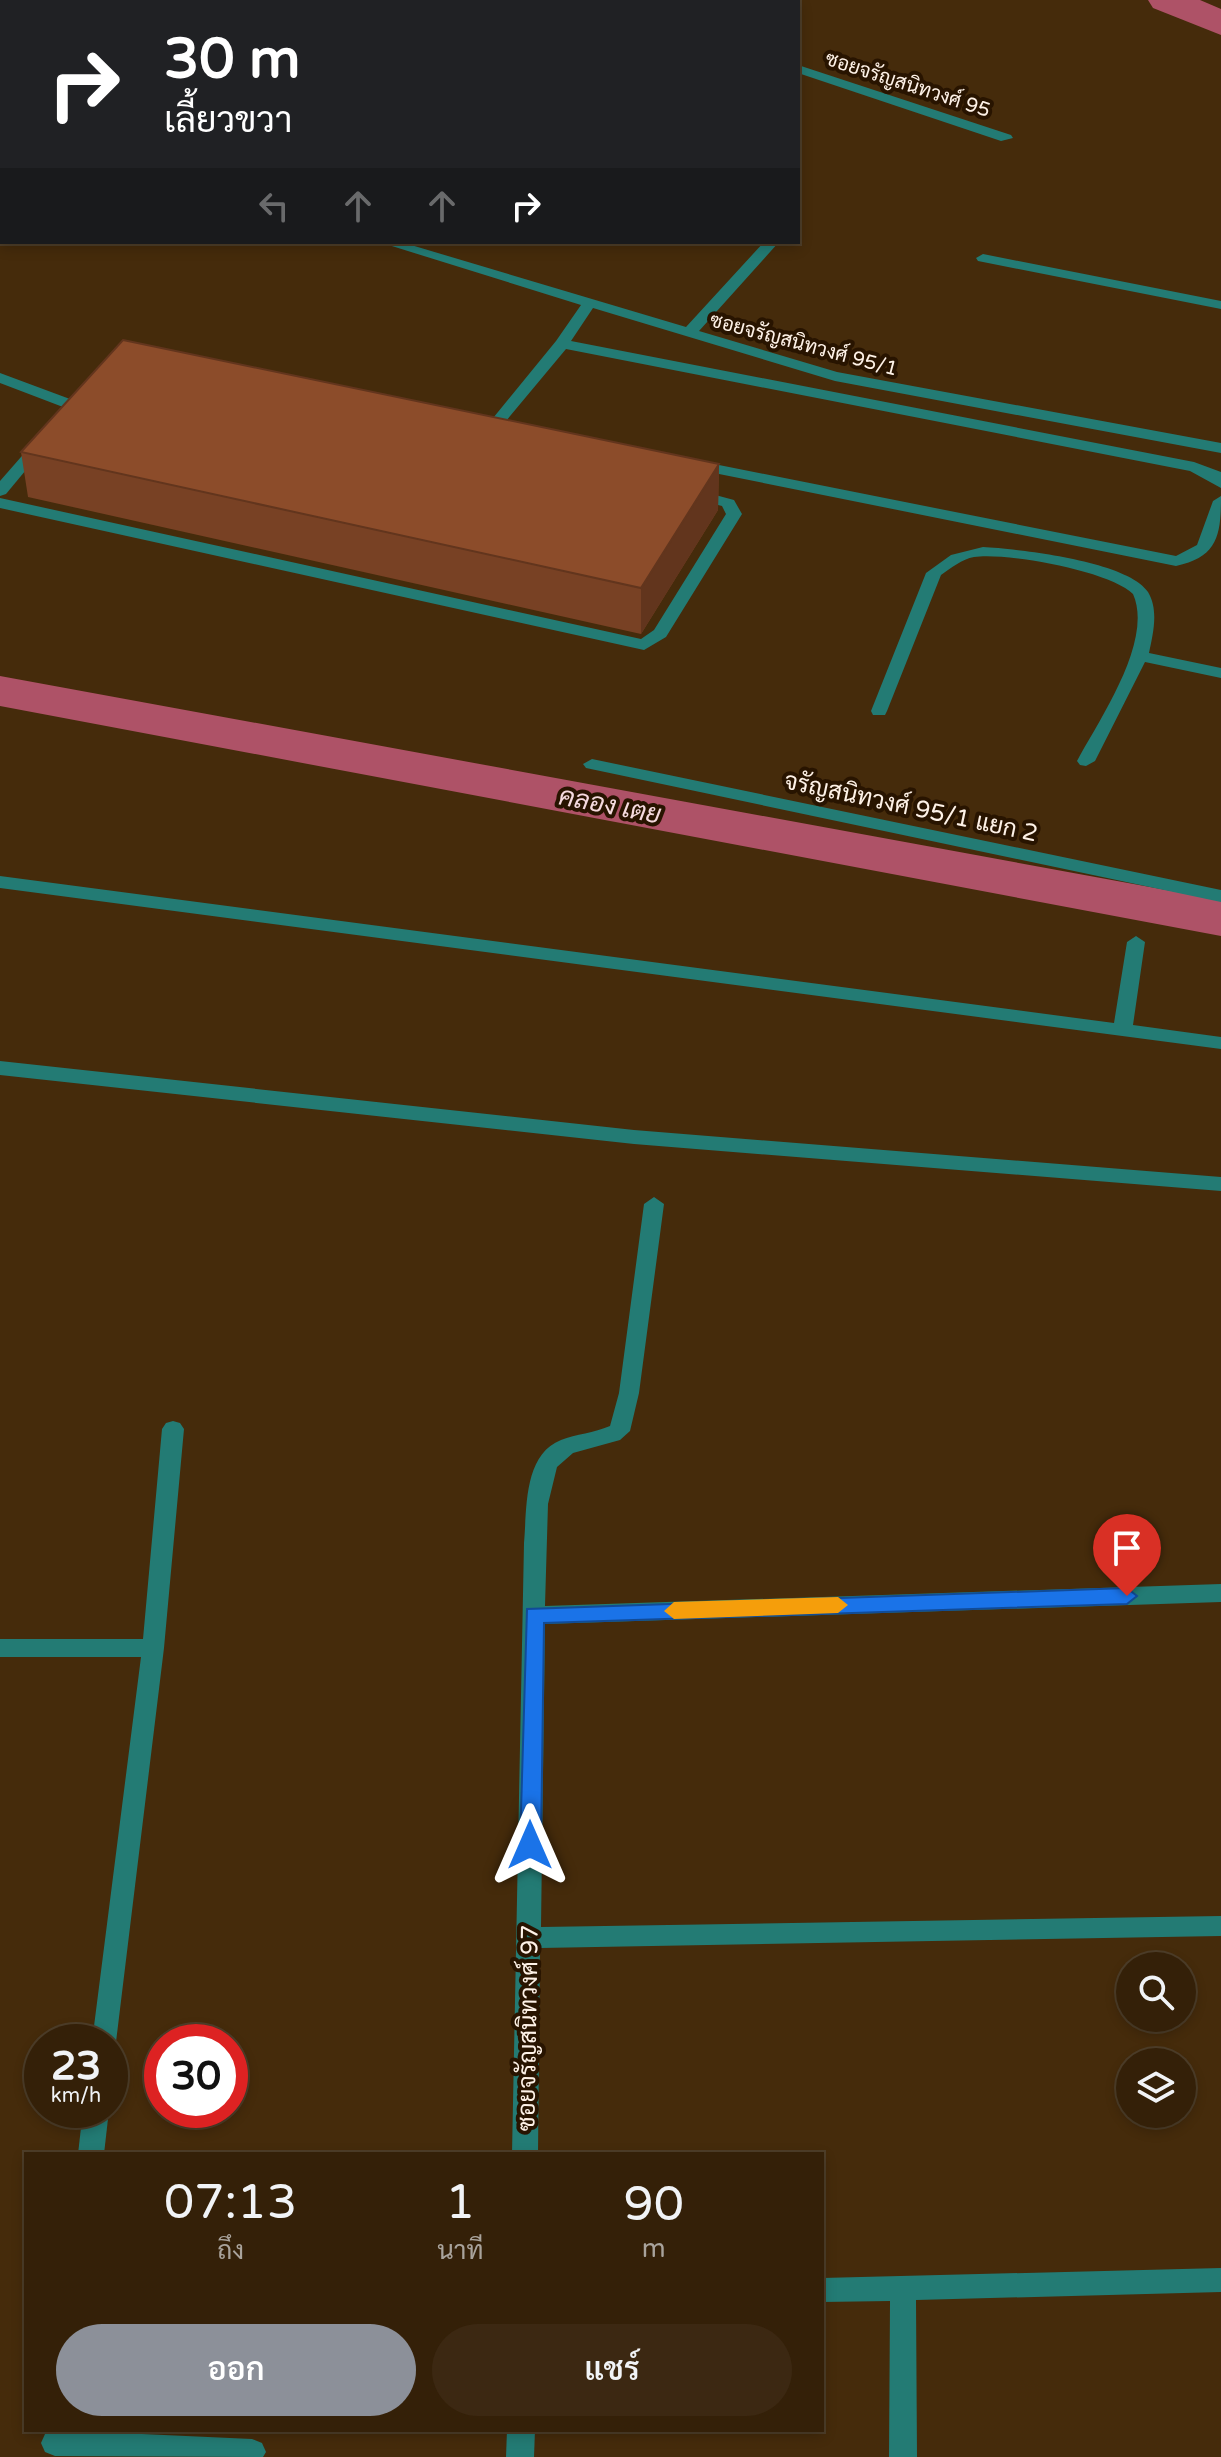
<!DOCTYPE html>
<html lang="th">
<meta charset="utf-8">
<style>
body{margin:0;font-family:"Varela Round",Sarabun,sans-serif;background:#3c2812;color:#f1f3f6;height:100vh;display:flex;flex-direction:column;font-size:30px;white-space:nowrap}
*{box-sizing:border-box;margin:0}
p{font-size:26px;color:#a9a39c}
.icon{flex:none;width:44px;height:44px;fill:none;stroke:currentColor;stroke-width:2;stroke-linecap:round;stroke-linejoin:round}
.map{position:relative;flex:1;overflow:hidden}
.side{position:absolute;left:24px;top:2152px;width:800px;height:280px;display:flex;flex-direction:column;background:#342008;border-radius:0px;box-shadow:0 4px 12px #0003,0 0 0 2px #4e3e29}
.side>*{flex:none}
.hud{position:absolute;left:0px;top:0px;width:800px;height:244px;box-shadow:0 4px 12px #0003,0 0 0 2px #4e3e29;background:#202124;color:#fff;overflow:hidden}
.tools{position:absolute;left:1116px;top:1952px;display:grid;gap:16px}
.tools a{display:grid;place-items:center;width:80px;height:80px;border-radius:50%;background:#342008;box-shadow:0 4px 12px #0003,0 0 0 2px #4e3e29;font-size:40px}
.speed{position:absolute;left:24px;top:2024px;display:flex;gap:16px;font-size:40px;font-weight:700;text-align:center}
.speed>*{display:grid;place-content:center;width:104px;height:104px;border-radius:50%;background:#342008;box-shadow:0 4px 12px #0003,0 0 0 2px #4e3e29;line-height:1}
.speed small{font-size:20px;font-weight:400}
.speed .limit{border:12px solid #d22;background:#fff;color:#111}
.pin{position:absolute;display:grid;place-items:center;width:68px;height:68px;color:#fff;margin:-82px -34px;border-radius:50% 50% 50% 0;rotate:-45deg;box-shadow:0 0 8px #0007}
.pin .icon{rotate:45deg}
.me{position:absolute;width:88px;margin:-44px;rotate:0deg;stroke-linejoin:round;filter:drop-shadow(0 0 6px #0008)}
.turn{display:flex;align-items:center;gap:28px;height:168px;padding:0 32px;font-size:36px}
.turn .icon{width:104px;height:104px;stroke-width:2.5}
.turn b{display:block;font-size:56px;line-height:68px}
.lanes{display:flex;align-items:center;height:76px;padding:0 32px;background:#0003;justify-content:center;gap:40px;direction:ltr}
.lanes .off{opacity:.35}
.eta{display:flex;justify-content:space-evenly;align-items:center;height:136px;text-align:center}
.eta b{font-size:48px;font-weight:600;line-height:56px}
.button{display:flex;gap:16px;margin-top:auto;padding:16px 32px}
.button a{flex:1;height:92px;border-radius:48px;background:#8c9099;color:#fff;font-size:32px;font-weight:600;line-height:92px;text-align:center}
.button a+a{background:#3c2812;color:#f1f3f6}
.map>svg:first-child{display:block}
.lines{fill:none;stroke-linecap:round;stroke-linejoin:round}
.canal{fill:#ae5267;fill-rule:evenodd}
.minor{fill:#237b74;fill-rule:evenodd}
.major{fill:#17beb4;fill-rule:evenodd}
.rail{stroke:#ad9a86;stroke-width:4;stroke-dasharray:9 4;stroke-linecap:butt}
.wall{fill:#784124}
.shaded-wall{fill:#62351d}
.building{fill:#8c4c2a;stroke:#62351d;stroke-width:2}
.route{fill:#1a73e8;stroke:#114b97;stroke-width:2}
.slow{fill:#f59e0b}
.labels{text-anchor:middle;stroke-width:8;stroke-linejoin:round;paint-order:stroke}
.far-street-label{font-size:20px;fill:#fef2e7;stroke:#281400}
.street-label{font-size:24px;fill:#fef2e7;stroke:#281400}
.water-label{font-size:26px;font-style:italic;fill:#f5dade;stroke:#281400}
</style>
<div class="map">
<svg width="1221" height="2457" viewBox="0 0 1221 2457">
<rect width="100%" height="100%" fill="#452b0b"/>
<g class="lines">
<g class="canal">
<polygon points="1148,0 1200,0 1221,9 1221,35 1153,8"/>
<polygon points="0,676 1221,900 1221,936 0,706"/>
</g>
<g class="minor">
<polygon points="375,0 391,0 392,2 376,2"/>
<polygon points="583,0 600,0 601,2 584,2"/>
<polygon points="798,65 1011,135 1013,138 1001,141 798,73"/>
<rect x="0" y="97" width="2" height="9"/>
<polygon points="379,242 401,242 686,327 764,242 779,242 699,331 837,372 1221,443 1221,453 835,381 593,308 571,341 1194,462 1221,472 1221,488 1190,471 566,349 506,421 525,431 517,436 489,423 556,341 581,305"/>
<polygon points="983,254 1221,301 1221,309 978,261 976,258"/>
<polygon points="0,373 78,402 81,405 66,422 56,422 53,419 63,407 0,383"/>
<polygon points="40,439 45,441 45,447 6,494 0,496 0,481 35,441"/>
<path d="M694 460 1176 556 1197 545 1213 501 1221 496C1221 535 1218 557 1176 566L689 468 686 465Z"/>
<polygon points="693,489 734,500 742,514 666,637 644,650 0,508 0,498 641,639 654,630 726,514 722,506 687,497 685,494"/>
<path d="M983 547C1019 549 1128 561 1148 592 1159 610 1153 634 1149 653L1221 668V678L1145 662 1095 761 1086 766 1080 765 1077 761C1099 720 1154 641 1133 594 1111 571 1006 552 974 557 962 559 951 568 941 575L887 711 885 715H873L871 711 926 573 951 555Z"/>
<polygon points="592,759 1221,890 1221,902 586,768 583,764"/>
<polygon points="0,876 1114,1023 1127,942 1136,936 1145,942 1133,1025 1221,1037 1221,1049 0,888"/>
<polygon points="0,1061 634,1130 1221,1177 1221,1191 634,1144 0,1075"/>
<path d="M654 1197 664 1204 639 1393 630 1431 620 1440 573 1453 557 1467 548 1504 545 1606 1221 1584V1602L545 1624 541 1927 1221 1916V1936L540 1948 538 2154H512L524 1543C527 1510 523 1455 561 1440 576 1434 594 1433 610 1426L619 1393 644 1204Z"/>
<polygon points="173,1421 180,1423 184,1429 164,1648 116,2042 110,2051 110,2042 92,2042 141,1657 0,1657 0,1639 143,1639 162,1429 166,1423"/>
<polygon points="83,2110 109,2110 104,2154 78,2154"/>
<polygon points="1221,2268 1221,2292 916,2300 917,2457 889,2457 890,2301 822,2302 822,2278"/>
<polygon points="54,2430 252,2439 262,2443 266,2452 263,2457 55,2456 45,2452 41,2443 45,2434"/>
<polygon points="507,2430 535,2430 534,2457 506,2457"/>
</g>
<polygon class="major" points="2,38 2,47 0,48 0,39"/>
<g class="rail">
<polyline points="54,2 58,0"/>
<polyline points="99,2 102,0"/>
</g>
</g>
<polygon class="wall" points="21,452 719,464 718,510 641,634 28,497"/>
<polygon class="shaded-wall" points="719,464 718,510 641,634 641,588"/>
<polygon class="building" points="123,340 719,464 641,588 21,452"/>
<polygon class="route" points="1127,1588 1137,1596 1127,1604 544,1623 541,1845 538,1851 523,1851 520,1845 527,1609"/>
<polygon class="slow" points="838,1597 848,1605 838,1613 674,1619 664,1611 674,1602"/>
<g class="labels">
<g class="far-street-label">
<text transform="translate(908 84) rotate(18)" y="7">ซอยจรัญสนิทวงศ์ 95</text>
<text transform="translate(804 344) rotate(15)" y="7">ซอยจรัญสนิทวงศ์ 95/1</text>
</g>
<g class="street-label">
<text transform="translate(911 807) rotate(12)" y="8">จรัญสนิทวงศ์ 95/1 แยก 2</text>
<text transform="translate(528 2028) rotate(-89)" y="8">ซอยจรัญสนิทวงศ์ 97</text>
</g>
<g class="water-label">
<text transform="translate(610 805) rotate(11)" y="9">คลอง เตย</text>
</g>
</g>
</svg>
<div class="tools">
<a><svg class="icon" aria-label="search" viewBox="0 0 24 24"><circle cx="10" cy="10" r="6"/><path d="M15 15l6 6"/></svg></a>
<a><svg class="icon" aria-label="layers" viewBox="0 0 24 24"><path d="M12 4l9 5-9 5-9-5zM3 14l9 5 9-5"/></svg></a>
</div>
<div class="speed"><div>23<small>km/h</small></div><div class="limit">30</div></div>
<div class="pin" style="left:1127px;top:1596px;background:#d93025"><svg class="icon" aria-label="arrive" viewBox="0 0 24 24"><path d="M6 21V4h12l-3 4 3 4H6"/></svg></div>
<svg class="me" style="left:530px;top:1845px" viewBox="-20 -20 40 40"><path d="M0-17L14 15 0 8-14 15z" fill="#1a73e8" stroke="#fff" stroke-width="4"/></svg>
<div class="hud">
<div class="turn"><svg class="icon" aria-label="right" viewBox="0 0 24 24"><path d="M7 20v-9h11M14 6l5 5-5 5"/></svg><div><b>30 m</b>เลี้ยวขวา</div></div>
<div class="lanes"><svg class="icon off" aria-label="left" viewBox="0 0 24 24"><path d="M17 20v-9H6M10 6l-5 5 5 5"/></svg><svg class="icon off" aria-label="ahead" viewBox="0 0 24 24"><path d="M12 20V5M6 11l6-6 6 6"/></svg><svg class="icon off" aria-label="ahead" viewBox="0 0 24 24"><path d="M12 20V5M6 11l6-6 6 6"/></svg><svg class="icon" aria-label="right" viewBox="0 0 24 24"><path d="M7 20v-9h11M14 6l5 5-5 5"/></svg></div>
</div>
<section class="side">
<div class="eta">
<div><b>07:13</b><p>ถึง</p></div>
<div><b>1</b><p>นาที</p></div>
<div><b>90</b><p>m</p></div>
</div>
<div class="button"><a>ออก</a><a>แชร์</a></div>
</section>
</div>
